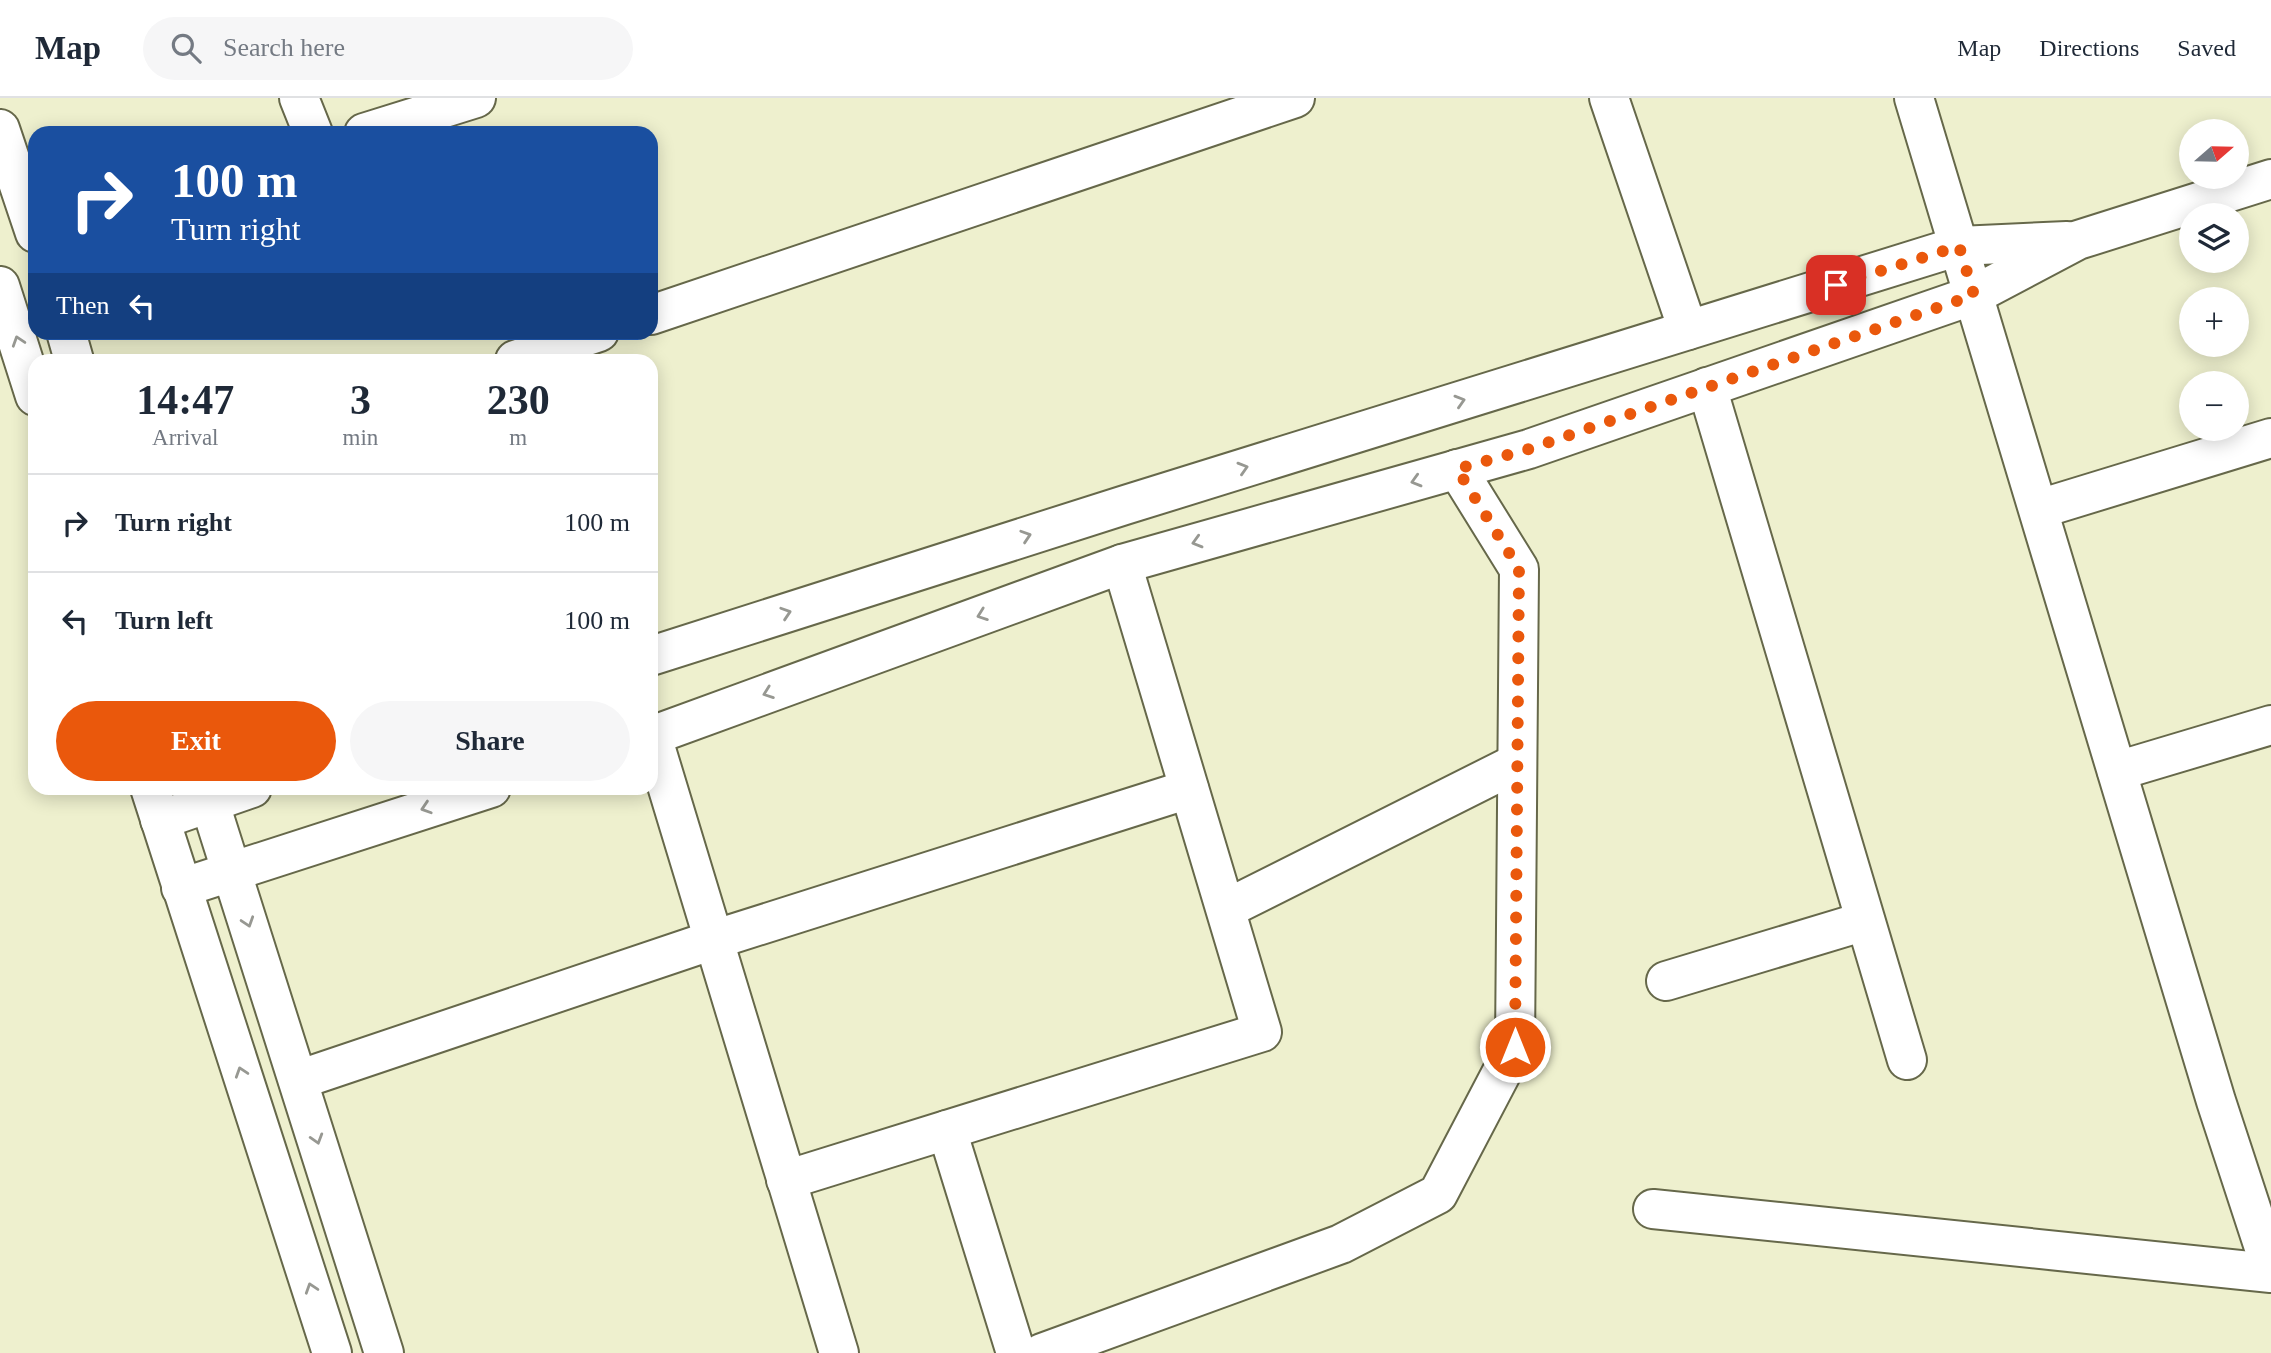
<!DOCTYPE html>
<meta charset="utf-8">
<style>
body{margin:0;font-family:Georgia,serif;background:#f6f6f7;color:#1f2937;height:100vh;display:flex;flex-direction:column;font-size:26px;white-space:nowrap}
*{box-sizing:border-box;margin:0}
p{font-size:23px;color:#747a83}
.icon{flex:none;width:38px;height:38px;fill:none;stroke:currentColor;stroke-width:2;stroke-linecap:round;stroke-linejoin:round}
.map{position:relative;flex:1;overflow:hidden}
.side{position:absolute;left:28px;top:256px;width:630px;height:441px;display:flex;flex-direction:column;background:#fff;border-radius:21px;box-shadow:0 4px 18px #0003}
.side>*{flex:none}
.hud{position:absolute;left:28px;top:28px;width:630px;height:214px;border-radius:21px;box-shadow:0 4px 18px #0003;background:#1a4fa0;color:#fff;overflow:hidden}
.needle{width:46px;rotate:70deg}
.controls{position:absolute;left:2179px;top:21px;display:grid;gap:14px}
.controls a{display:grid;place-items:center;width:70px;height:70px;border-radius:50%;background:#fff;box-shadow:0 4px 18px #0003;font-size:35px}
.pin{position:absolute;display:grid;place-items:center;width:60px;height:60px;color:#fff;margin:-30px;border-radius:14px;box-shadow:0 4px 10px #0006}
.me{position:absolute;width:77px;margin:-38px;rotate:0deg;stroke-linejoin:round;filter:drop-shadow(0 0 5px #0008)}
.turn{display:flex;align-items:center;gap:24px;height:147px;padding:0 28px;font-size:32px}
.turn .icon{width:91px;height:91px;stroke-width:2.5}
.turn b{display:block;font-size:49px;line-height:60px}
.then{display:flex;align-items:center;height:66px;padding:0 28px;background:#0003;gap:14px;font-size:26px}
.eta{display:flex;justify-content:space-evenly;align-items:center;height:119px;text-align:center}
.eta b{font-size:42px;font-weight:600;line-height:49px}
.primary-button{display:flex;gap:14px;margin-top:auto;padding:14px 28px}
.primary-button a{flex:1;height:80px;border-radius:42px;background:#ea580c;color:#fff;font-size:28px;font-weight:600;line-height:80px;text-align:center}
.primary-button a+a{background:#f6f6f7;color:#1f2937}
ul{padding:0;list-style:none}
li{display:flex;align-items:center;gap:21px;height:98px;padding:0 28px;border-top:2px solid #e0e1e3}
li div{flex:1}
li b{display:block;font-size:26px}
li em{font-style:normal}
header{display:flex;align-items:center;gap:42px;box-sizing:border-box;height:98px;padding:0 35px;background:#fff;border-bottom:2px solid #e0e1e3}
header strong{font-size:33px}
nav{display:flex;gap:38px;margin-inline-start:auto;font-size:24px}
.search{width:490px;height:63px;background:#f6f6f7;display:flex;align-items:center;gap:18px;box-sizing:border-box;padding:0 24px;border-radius:38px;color:#747a83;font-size:26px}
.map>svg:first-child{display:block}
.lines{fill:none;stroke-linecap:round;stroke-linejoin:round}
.minor-casing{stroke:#66684a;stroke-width:42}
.tertiary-casing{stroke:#66684a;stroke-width:42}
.minor{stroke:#fff;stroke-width:38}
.tertiary{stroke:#fff;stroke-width:38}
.oneway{stroke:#979892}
.route{stroke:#ea580c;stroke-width:12;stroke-dasharray:0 21.6}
</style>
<header>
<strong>Map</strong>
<div class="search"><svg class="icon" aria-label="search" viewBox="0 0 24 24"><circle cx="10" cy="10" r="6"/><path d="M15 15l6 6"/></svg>Search here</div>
<nav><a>Map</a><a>Directions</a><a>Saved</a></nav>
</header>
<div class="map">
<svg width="2271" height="1255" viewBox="0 0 2271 1255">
<rect width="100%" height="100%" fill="#eef0ce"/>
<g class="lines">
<defs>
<g id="minor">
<polyline points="299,0 313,35"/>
<polyline points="1609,0 1688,232"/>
<polyline points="1914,0 2216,1003 2271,1171"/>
<polyline points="364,35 476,0"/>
<polyline points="651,217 1295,0"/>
<polyline points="515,262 599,234"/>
<polyline points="1707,289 1907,962"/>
<polyline points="2039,411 2271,340"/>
<polyline points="651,558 1125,407 1959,148 2067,143"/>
<polyline points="651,638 1122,466 1529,351 1974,197 2078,142 2271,81"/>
<polyline points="652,638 839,1255"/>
<polyline points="2117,673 2271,627"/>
<polyline points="160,722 252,690"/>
<polyline points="181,790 491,690"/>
<polyline points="1226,811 1517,665"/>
<polyline points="1666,883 1865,823"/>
<polyline points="298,982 713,842 1189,691"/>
<polyline points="947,1032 1016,1255"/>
<polyline points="786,1082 1262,934 1122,466"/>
<polyline points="1653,1111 2271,1175"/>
<polyline points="1042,1255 1341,1146 1438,1096 1515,949 1519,471 1457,371"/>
</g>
<g id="tertiary">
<polyline points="0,31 35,135"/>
<polyline points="0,188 35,298"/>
<polyline points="66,234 74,262"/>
<polyline points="150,690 332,1255"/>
<polyline points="205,690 384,1255"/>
</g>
</defs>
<use href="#minor" class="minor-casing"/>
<use href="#tertiary" class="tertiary-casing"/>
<use href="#minor" class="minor"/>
<use href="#tertiary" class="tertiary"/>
</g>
<defs><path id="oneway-chevron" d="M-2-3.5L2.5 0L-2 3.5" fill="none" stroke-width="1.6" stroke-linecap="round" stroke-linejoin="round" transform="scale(1.75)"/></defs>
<g class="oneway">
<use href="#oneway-chevron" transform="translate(18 243) rotate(-108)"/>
<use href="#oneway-chevron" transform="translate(1460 303) rotate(-17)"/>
<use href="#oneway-chevron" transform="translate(1243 370) rotate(-17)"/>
<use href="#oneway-chevron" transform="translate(1416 383) rotate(164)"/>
<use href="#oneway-chevron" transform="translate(1026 438) rotate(-18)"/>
<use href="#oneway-chevron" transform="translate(1197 444) rotate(164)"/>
<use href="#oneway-chevron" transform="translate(786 515) rotate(-18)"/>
<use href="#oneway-chevron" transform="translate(982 517) rotate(160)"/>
<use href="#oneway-chevron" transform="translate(768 595) rotate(160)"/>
<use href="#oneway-chevron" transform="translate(426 710) rotate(162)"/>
<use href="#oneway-chevron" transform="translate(248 824) rotate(72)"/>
<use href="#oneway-chevron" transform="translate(241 974) rotate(-108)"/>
<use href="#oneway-chevron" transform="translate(317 1041) rotate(73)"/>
<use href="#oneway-chevron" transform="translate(311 1190) rotate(-108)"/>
</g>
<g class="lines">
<polyline class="route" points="1515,949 1519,471 1457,371 1529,351 1974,197 1959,148 1836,187"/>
</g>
</svg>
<div class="controls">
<a><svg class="needle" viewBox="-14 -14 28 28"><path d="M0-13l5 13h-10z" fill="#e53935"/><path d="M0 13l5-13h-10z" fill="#747a83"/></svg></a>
<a><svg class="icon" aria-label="layers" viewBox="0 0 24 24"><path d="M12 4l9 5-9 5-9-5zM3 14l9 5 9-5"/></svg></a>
<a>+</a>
<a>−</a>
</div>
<div class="pin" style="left:1836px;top:187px;background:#d93025"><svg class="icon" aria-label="arrive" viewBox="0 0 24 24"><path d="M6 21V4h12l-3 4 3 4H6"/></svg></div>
<svg class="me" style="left:1515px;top:949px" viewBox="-20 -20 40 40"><circle r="17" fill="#ea580c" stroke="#fff" stroke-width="3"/><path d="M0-11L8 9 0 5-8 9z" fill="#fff"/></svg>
<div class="hud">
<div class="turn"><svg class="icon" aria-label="right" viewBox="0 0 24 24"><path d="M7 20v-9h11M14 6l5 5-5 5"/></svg><div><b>100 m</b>Turn right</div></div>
<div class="then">Then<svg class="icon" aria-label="left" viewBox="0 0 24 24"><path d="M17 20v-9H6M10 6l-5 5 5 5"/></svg></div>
</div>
<section class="side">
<div class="eta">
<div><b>14:47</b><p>Arrival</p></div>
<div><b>3</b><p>min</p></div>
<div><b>230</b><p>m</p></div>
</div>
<ul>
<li><svg class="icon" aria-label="right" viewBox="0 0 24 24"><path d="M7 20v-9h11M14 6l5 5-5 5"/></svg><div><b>Turn right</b></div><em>100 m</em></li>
<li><svg class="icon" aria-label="left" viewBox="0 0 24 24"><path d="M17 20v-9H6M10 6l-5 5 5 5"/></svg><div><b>Turn left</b></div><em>100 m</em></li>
</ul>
<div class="primary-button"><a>Exit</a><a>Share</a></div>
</section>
</div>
